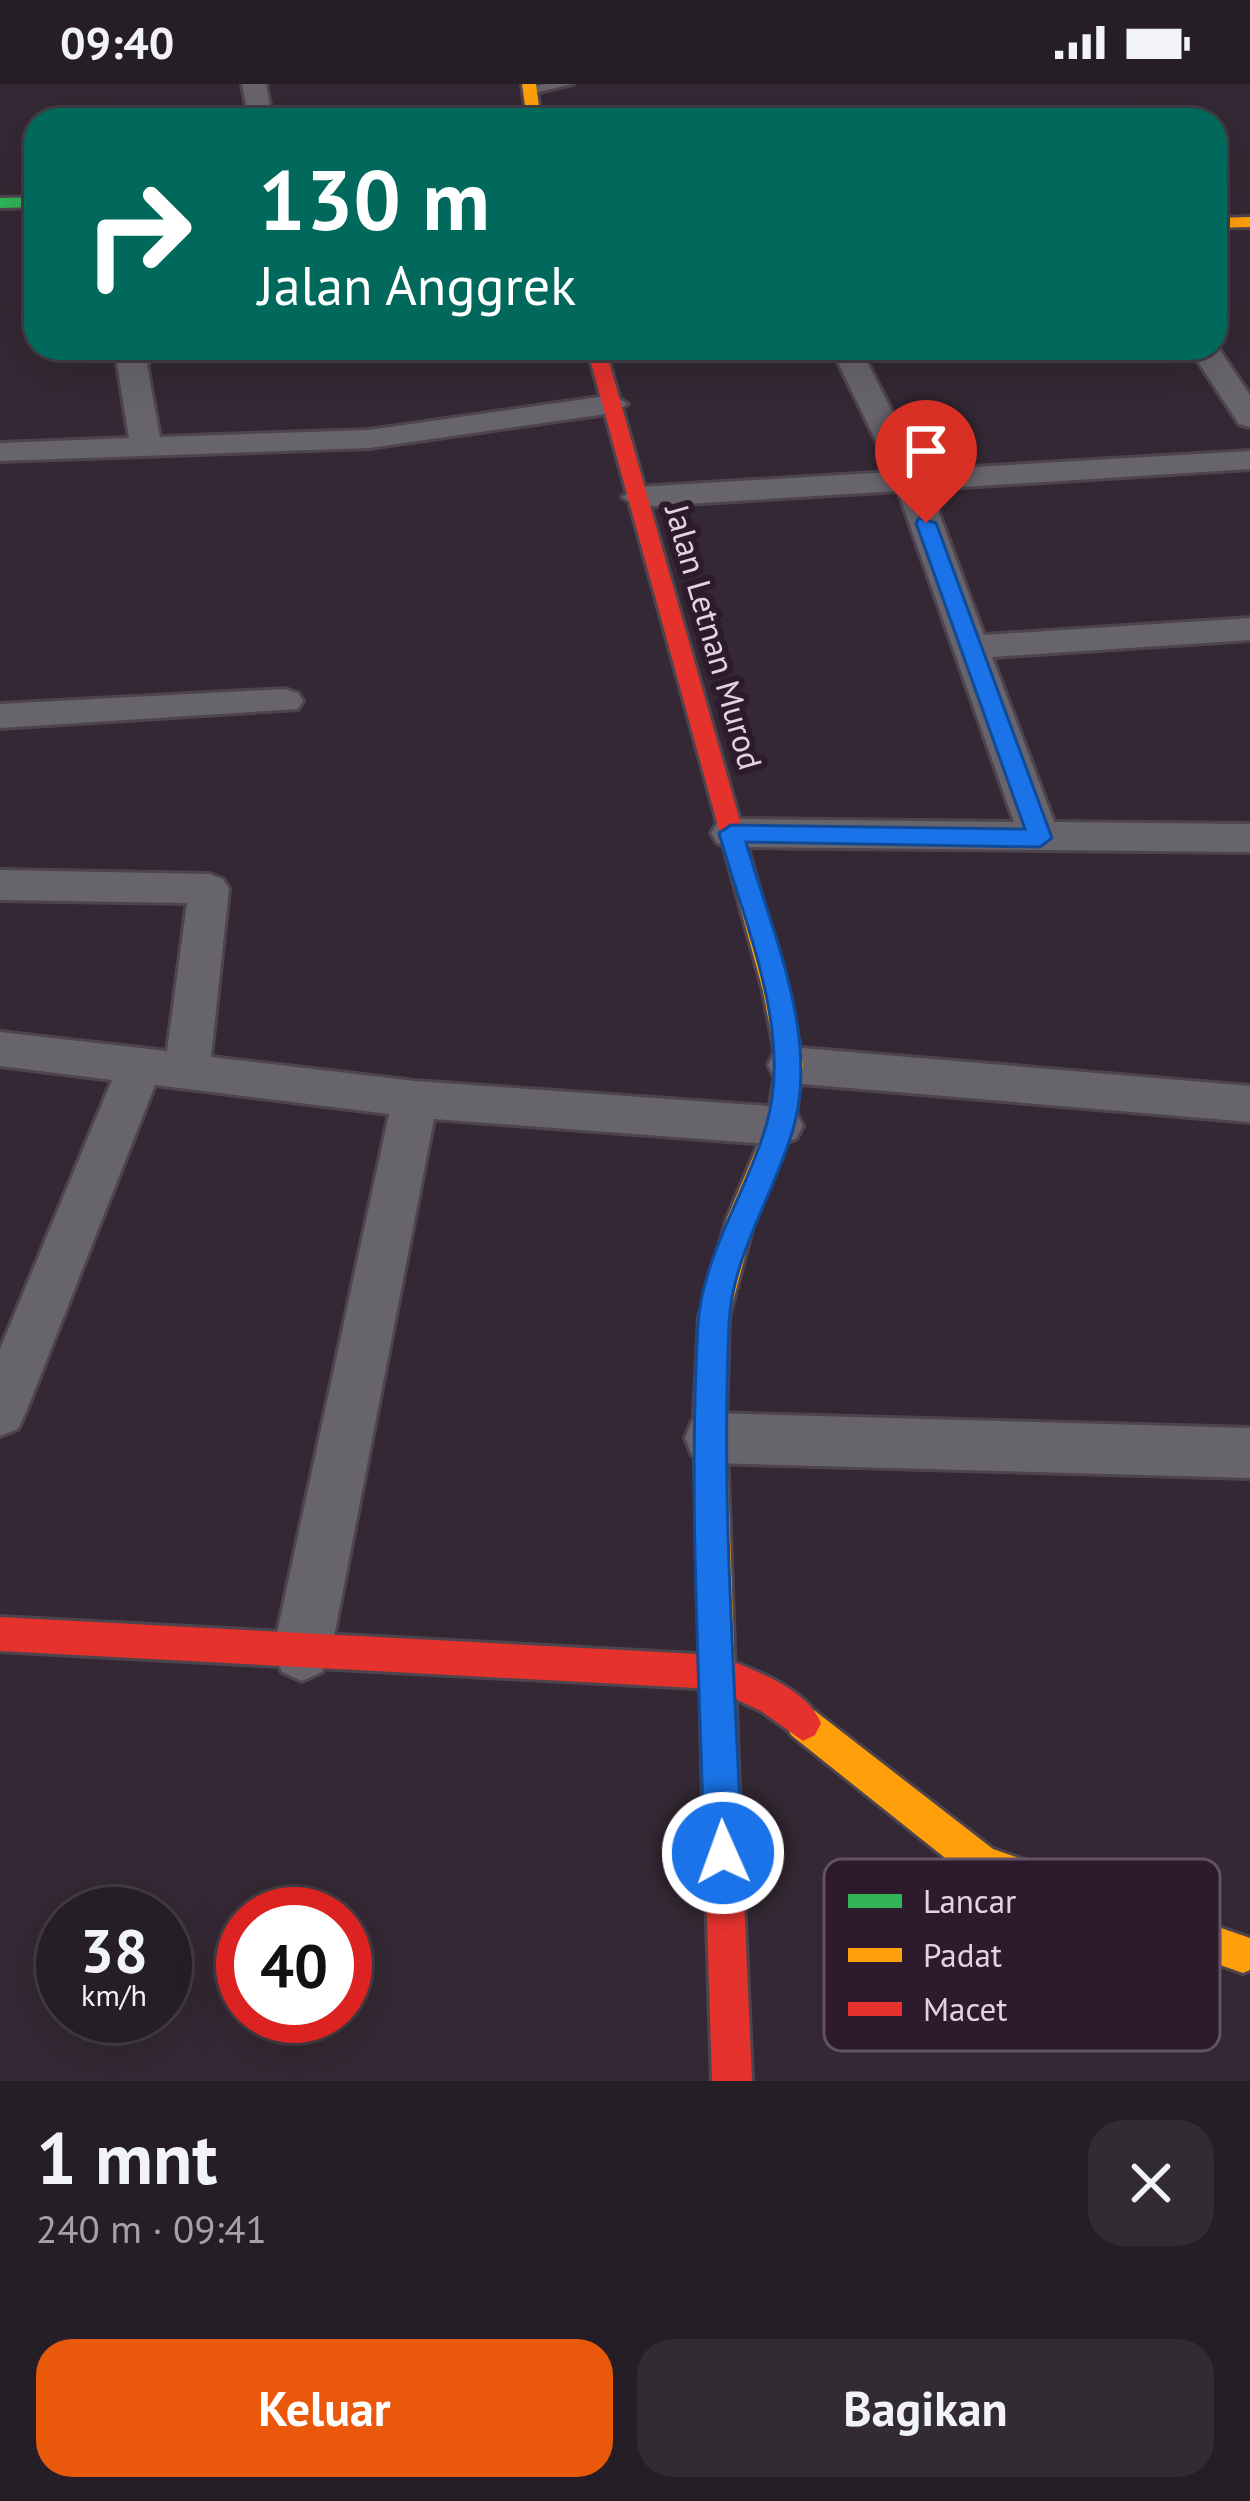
<!DOCTYPE html>
<html lang="id">
<meta charset="utf-8">
<style>
body{margin:0;font-family:"PT Sans",sans-serif;background:#322b32;color:#f1f3f6;height:100vh;display:flex;flex-direction:column;font-size:45px;white-space:nowrap}
*{box-sizing:border-box;margin:0}
p{font-size:39px;color:#a4a2a7}
.icon{flex:none;width:66px;height:66px;fill:none;stroke:currentColor;stroke-width:2;stroke-linecap:round;stroke-linejoin:round}
.map{position:relative;height:1997px;overflow:hidden}
.details{display:flex;flex-direction:column;background:#261e26;flex:1}
.details>*{flex:none}
.banner{position:absolute;left:24px;top:24px;width:1203px;height:252px;border-radius:36px;box-shadow:0 12px 48px #0002,0 0 0 3px #423c43;background:#00695c;color:#fff;overflow:hidden}
.speed{position:absolute;left:36px;top:1803px;display:flex;gap:24px;font-size:60px;font-weight:700;text-align:center}
.speed>*{display:grid;place-content:center;width:156px;height:156px;border-radius:50%;background:#261e26;box-shadow:0 12px 48px #0002,0 0 0 3px #423c43;line-height:1}
.speed small{font-size:30px;font-weight:400}
.speed .limit{border:18px solid #d22;background:#fff;color:#111}
.pin{position:absolute;display:grid;place-items:center;width:102px;height:102px;color:#fff;margin:-123px -51px;border-radius:50% 50% 50% 0;rotate:-45deg;box-shadow:0 0 12px #0007}
.pin .icon{rotate:45deg}
.me{position:absolute;width:132px;margin:-66px;rotate:358deg;stroke-linejoin:round;filter:drop-shadow(0 0 9px #0008)}
.turn{display:flex;align-items:center;gap:42px;height:252px;padding:0 36px;font-size:54px}
.turn .icon{width:156px;height:156px;stroke-width:2.5}
.turn b{display:block;font-size:84px;line-height:102px}
.round{display:grid;place-items:center;flex:none;width:126px;height:126px;border-radius:36px;background:#322b32}
.summary{display:flex;align-items:center;justify-content:space-between;height:204px;padding:0 36px}
h1{font-size:72px;font-weight:700;line-height:90px}
.cta{display:flex;gap:24px;margin-top:auto;padding:24px 36px}
.cta a{flex:1;height:138px;border-radius:36px;background:#ea580c;color:#fff;font-size:48px;font-weight:700;line-height:138px;text-align:center}
.cta a+a{background:#322b32;color:#f1f3f6}
.status{display:flex;justify-content:space-between;align-items:center;height:84px;padding:0 60px;background:#261e26;direction:ltr}
.status svg{height:33px;fill:currentColor}
.map>svg:first-child{display:block}
.lines{fill:none;stroke-linecap:round;stroke-linejoin:round}
.lane-casing{stroke:#4e444e;stroke-width:6}
.street-casing{stroke:#4e444e;stroke-width:6}
.fast-casing{stroke:#4e444e;stroke-width:6}
.slow-casing{stroke:#4e444e;stroke-width:6}
.jam-casing{stroke:#4e444e;stroke-width:6}
.lane{fill:#67646c;fill-rule:evenodd}
.street{fill:#67646c;fill-rule:evenodd}
.fast{fill:#30b455;fill-rule:evenodd}
.slow{fill:#ff9f0a;fill-rule:evenodd}
.jam{fill:#e5322d;fill-rule:evenodd}
.route{fill:#1a73e8;stroke:#114b97;stroke-width:3}
.labels{text-anchor:middle;stroke-width:12;stroke-linejoin:round;paint-order:stroke}
.street-label{font-size:33px;fill:#e1d4e0;stroke:#2d1a2d}
.key{fill:#2d1a2d;stroke:#635263;stroke-width:3}
.key-label{font-size:33px;fill:#e1d4e0}
</style>
<div class="status"><b>09:40</b><svg viewBox="0 0 49 12"><path d="M0 12V9h3v3zM5 12V6h3v6zM10 12V3h3v9zM15 12V0h3v12zM26 1h20v11H26zM47 4h2v5h-2z"/></svg></div>
<div class="map">
<svg width="1250" height="1997" viewBox="0 0 1250 1997">
<rect width="100%" height="100%" fill="#332833"/>
<g class="lines">
<defs>
<polygon id="lane" points="544,0 573,0 530,10 524,6"/>
<g id="street">
<polygon points="242,0 266,0 273,36 249,36"/>
<polygon points="712,24 720,26 726,36 702,36 704,26"/>
<polygon points="1215,259 1250,311 1250,343 1239,340 1189,264 1215,264"/>
<polygon points="130,264 160,264 147,281 160,353 369,346 613,311 628,320 613,329 369,364 0,377 0,359 129,354 117,280"/>
<polygon points="831,264 953,264 938,273 866,276 922,386 1250,367 1250,385 930,405 984,551 1250,534 1250,556 992,573 1054,738 1250,740 1250,768 731,763 717,759 711,749 717,739 731,735 1014,738 898,407 638,423 622,413 638,403 891,388"/>
<polygon points="285,605 298,609 303,617 298,625 0,644 0,620"/>
<polygon points="0,786 209,790 223,795 229,805 211,973 415,997 780,1023 796,1029 803,1042 796,1055 780,1061 434,1035 331,1568 322,1588 302,1597 282,1588 273,1568 389,1030 155,1001 26,1328 18,1345 0,1352 0,1265 112,996 0,982 0,948 167,967 187,819 0,816"/>
<polygon points="790,963 1250,1002 1250,1038 790,999 774,993 768,981 774,969"/>
<polygon points="711,1329 1250,1344 1250,1394 711,1379 692,1371 685,1354 692,1337"/>
</g>
<polygon id="fast" points="36,113 36,123 0,124 0,114"/>
<g id="slow">
<polygon points="522,0 536,0 541,36 527,36"/>
<polygon points="1250,133 1250,143 1215,144 1215,134"/>
<polygon points="744,784 756,793 789,907 803,981 794,1042 755,1134 729,1233 726,1334 738,1678 733,1691 720,1696 707,1691 702,1678 694,1334 699,1233 727,1134 766,1042 777,981 763,907 732,793"/>
<polygon points="803,1621 815,1627 993,1765 1250,1854 1250,1886 1243,1889 969,1793 791,1651 785,1639 791,1627"/>
</g>
<g id="jam">
<polygon points="587,264 605,264 756,793 753,799 744,802 732,793"/>
<path d="M0 1533 716 1571C750 1585 805 1602 821 1639L815 1651 803 1657 761 1627 714 1605 0 1567Z"/>
<polygon points="720,1660 733,1665 738,1678 752,1997 712,1997 702,1678 707,1665"/>
</g>
</defs>
<use href="#lane" class="lane-casing"/>
<use href="#street" class="street-casing"/>
<use href="#fast" class="fast-casing"/>
<use href="#slow" class="slow-casing"/>
<use href="#jam" class="jam-casing"/>
<use href="#lane" class="lane"/>
<use href="#street" class="street"/>
<use href="#fast" class="fast"/>
<use href="#slow" class="slow"/>
<use href="#jam" class="jam"/>
</g>
<path class="route" d="M919 434 936 439 1052 754 1040 763 746 758C771 846 819 950 794 1042 776 1108 732 1170 729 1240 721 1416 735 1594 742 1769L736 1783 723 1788 710 1783 704 1769C700 1594 688 1416 698 1240 703 1170 747 1108 766 1042 794 949 744 839 719 749L731 741 1025 745 916 439Z"/>
<g class="labels">
<g class="street-label">
<text transform="translate(714 553) rotate(74)" y="12">Jalan Letnan Murod</text>
</g>
</g>
<rect x="824" y="1775" width="396" height="192" rx="18" class="key"/>
<rect x="848" y="1810" width="54" height="14" fill="#30b455"/>
<rect x="848" y="1864" width="54" height="14" fill="#ff9f0a"/>
<rect x="848" y="1918" width="54" height="14" fill="#e5322d"/>
<g class="key-label">
<text x="923" y="1829">Lancar</text>
<text x="923" y="1883">Padat</text>
<text x="923" y="1937">Macet</text>
</g>
</svg>
<div class="speed"><div>38<small>km/h</small></div><div class="limit">40</div></div>
<div class="pin" style="left:926px;top:439px;background:#d93025"><svg class="icon" aria-label="arrive" viewBox="0 0 24 24"><path d="M6 21V4h12l-3 4 3 4H6"/></svg></div>
<svg class="me" style="left:723px;top:1769px" viewBox="-20 -20 40 40"><circle r="17" fill="#1a73e8" stroke="#fff" stroke-width="3"/><path d="M0-11L8 9 0 5-8 9z" fill="#fff"/></svg>
<div class="banner">
<div class="turn"><svg class="icon" aria-label="right" viewBox="0 0 24 24"><path d="M7 20v-9h11M14 6l5 5-5 5"/></svg><div><b>130 m</b>Jalan Anggrek</div></div>
</div>
</div>
<section class="details">
<div class="summary"><div><h1>1 mnt</h1><p>240 m · 09:41</p></div><a class="round"><svg class="icon" aria-label="close" viewBox="0 0 24 24"><path d="M6 6l12 12M18 6L6 18"/></svg></a></div>
<div class="cta"><a>Keluar</a><a>Bagikan</a></div>
</section>
